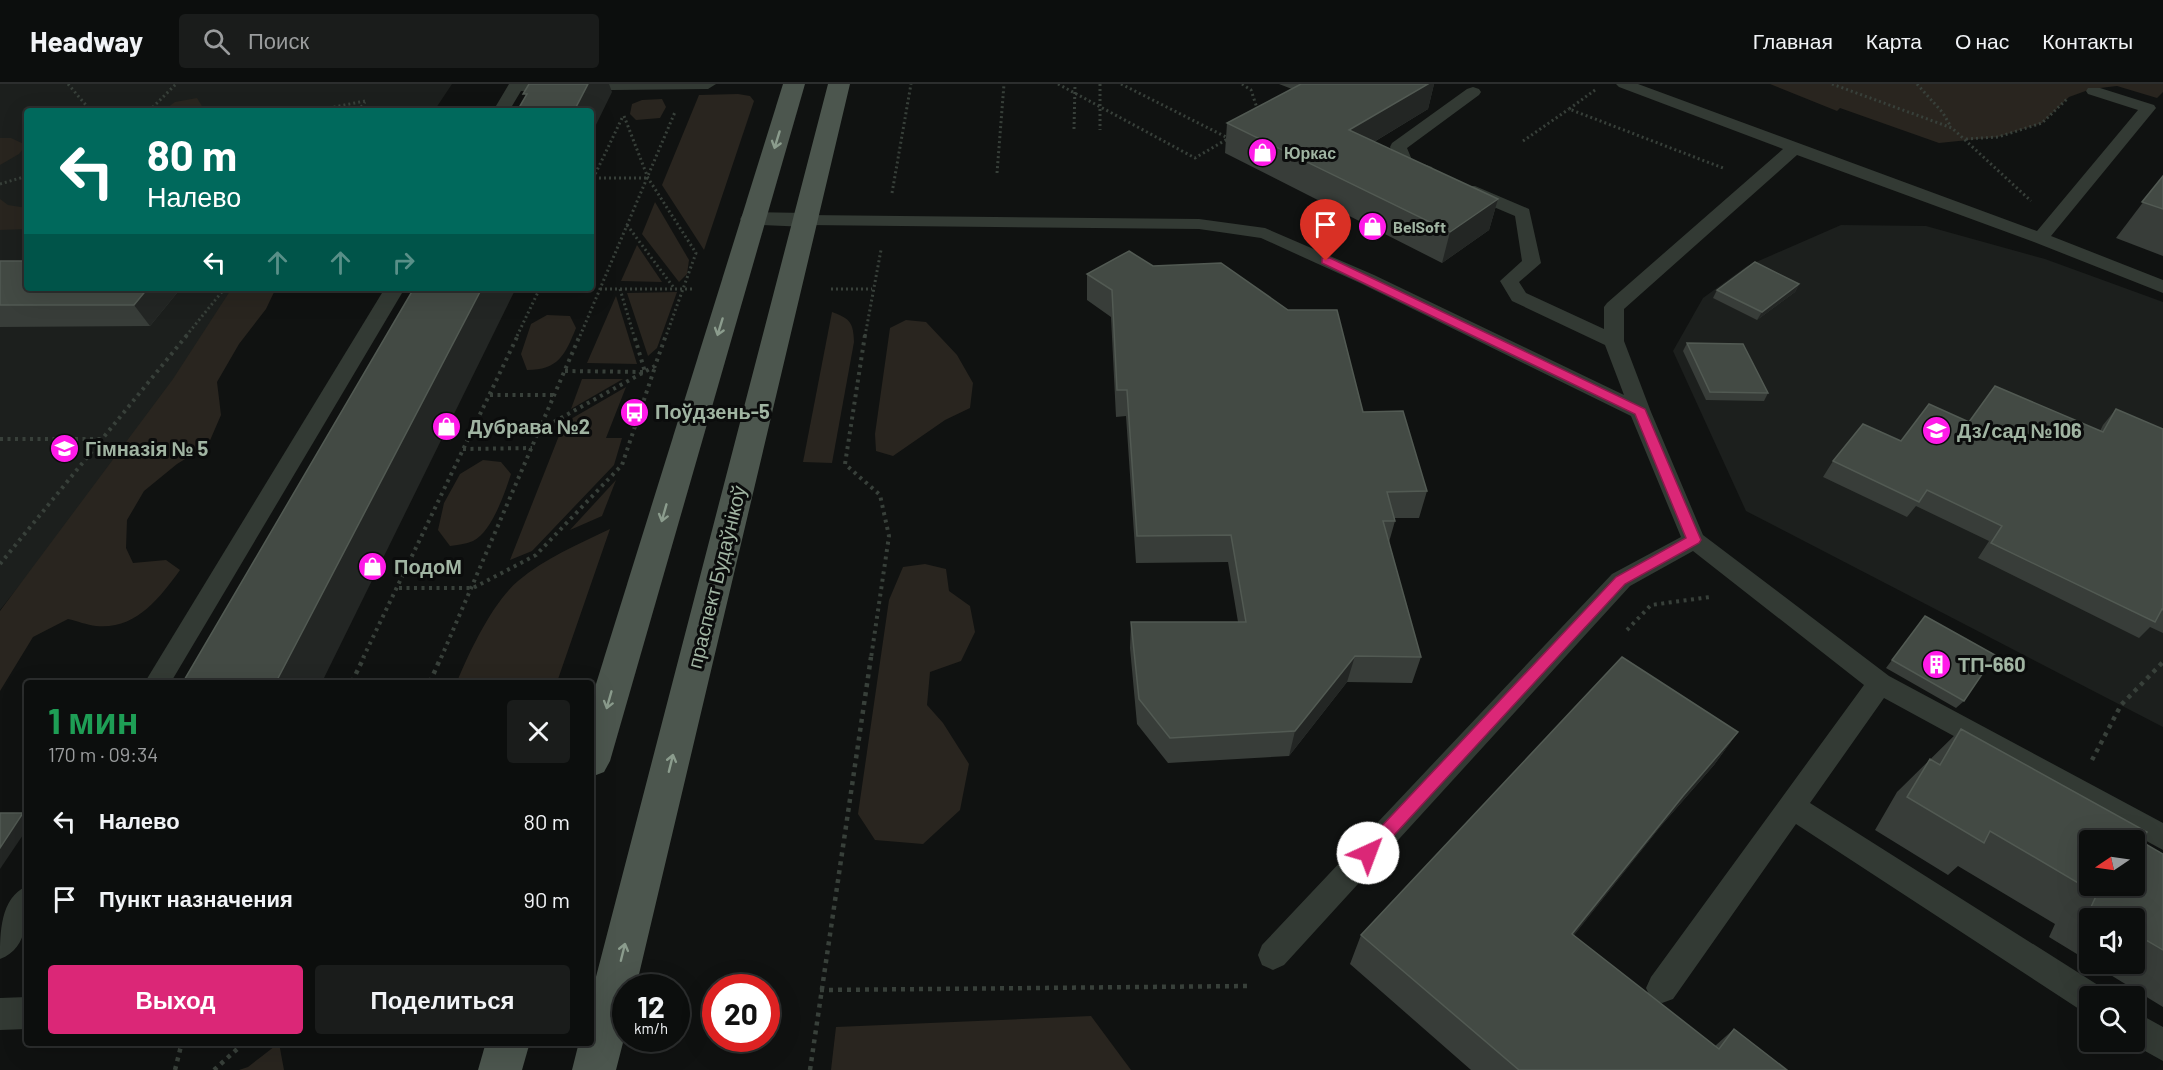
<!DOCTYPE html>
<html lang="ru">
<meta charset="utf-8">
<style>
body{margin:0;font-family:Barlow,sans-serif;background:#1a1c1b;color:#f1f3f6;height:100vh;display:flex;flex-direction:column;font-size:22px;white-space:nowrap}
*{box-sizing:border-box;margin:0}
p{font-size:20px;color:#9a9c9d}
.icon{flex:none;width:33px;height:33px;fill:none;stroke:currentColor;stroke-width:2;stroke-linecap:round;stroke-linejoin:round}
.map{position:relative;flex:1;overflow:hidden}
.side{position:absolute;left:24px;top:596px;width:570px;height:366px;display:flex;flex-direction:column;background:#0c0e0d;border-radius:6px;box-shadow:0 6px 24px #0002,0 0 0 2px #2c2e2e}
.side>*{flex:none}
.top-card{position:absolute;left:24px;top:24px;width:570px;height:183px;border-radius:6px;box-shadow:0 6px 24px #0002,0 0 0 2px #2c2e2e;background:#00695c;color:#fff;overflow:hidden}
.needle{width:39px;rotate:257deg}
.controls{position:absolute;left:2079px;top:746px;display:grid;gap:12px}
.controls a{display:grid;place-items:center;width:66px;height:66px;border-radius:6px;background:#0c0e0d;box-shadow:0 6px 24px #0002,0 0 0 2px #2c2e2e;font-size:30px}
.speed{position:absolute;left:612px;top:890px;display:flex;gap:12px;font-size:30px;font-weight:700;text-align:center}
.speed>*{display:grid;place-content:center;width:78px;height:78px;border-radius:50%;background:#0c0e0d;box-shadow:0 6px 24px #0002,0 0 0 2px #2c2e2e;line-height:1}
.speed small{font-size:15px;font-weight:400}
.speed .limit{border:9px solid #d22;background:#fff;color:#111}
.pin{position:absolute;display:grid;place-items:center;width:51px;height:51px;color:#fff;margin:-62px -26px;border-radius:50% 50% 50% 0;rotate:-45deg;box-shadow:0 0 6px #0007}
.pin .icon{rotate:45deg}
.me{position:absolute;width:66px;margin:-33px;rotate:43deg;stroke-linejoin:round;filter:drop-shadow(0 0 4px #0008)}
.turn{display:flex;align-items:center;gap:21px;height:126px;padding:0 24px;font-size:27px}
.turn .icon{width:78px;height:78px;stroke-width:2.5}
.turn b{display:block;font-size:42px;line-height:51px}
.lanes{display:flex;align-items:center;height:57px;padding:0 24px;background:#0003;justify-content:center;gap:30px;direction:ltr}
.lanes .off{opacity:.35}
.round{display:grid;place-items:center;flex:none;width:63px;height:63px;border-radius:6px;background:#1a1c1b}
.headline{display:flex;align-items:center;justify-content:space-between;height:102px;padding:0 24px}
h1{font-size:36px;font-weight:700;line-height:45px;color:#1e9e55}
.cta{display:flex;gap:12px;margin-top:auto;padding:12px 24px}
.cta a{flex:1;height:69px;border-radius:6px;background:#db2777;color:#fff;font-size:24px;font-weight:700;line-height:69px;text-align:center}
.cta a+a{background:#1a1c1b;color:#f1f3f6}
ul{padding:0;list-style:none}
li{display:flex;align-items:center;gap:18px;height:78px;padding:0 24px}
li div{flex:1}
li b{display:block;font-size:22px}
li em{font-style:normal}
header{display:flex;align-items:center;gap:36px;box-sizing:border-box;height:84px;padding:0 30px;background:#0c0e0d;border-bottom:2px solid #2c2e2e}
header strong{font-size:28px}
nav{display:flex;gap:33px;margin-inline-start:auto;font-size:21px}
.search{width:420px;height:54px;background:#1a1c1b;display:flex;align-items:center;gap:15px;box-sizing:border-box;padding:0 21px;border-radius:6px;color:#9a9c9d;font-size:22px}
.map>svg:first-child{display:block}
.built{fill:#1c1f1d}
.green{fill:#29251f}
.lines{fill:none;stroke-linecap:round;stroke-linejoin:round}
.path-far2{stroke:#38403a;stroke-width:3;stroke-dasharray:2 3;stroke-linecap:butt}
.path-far1{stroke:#38403a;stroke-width:4;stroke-dasharray:3 4.5;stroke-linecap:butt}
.path{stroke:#38403a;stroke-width:4.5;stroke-dasharray:4 5;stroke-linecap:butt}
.service{fill:#333a34;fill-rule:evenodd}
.minor{fill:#333a34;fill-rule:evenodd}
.primary{fill:#4c564e;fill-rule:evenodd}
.wall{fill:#383d39}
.shaded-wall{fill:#232624}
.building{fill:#434a44;stroke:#525a53;stroke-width:1.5;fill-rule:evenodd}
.oneway{stroke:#8b9c8d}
.route{fill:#db2777;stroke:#8e194d;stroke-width:1.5}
.labels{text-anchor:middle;stroke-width:6;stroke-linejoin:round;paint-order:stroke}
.far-poi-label{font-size:16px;font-weight:bold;fill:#a0b4a2;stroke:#0b0c0c;text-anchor:start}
.poi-label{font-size:20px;font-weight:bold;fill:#a0b4a2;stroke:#0b0c0c;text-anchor:start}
.street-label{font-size:20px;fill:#a0b4a2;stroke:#0b0c0c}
</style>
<header>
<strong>Headway</strong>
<div class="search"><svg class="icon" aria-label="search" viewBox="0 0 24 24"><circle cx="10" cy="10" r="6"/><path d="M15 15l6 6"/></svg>Поиск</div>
<nav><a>Главная</a><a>Карта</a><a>О нас</a><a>Контакты</a></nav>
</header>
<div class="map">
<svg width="2163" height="986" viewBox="0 0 2163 986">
<rect width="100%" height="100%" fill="#101211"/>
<g class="built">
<polygon points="0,0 452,0 434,27 27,27 27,204 256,204 0,526"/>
<polygon points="1841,141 1926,142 2045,175 2163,218 2163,643 1746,427 1673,267 1703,214 1747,182"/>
</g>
<g class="green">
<polygon points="1770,0 2163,0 2163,8 2157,14 2117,2 2091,5 2069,13 2042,39 1998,53 1939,59 1840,24 1837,27"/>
<polygon points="738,10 750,12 754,17 704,166 662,101 699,11"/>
<polygon points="197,14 205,27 163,27 175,18"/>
<polygon points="662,15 666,23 660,34 636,36 630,30 632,20 642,16"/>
<polygon points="0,54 11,54 26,61 19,70 0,81"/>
<polygon points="0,115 8,121 27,124 27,145 0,146"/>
<polygon points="655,118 689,176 687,190 679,198 642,150"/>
<polygon points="637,161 662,198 621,197"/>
<path d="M232 204H276L266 225 239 260 217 298 221 331 208 361 177 380 144 407 127 436 126 464 133 479 166 476 180 486C159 515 135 546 96 542 87 541 77 537 68 535L33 553 0 607V527L173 295Z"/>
<polygon points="677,208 657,264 648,272 627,209"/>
<polygon points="616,212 637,280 587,279"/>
<path d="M832 228C851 235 853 239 854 258L832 379 803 378Z"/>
<path d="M547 231 570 232 576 244C565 271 558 286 527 286L521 270 531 240Z"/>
<polygon points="906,236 926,238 957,271 973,299 970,324 945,336 893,372 876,367 875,350 890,244"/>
<polygon points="582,295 623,295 571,325"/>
<polygon points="626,303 606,354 622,354 614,381 532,467 510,476 564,339"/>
<path d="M483 376 501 378 511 390C505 408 492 448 473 457 466 460 457 461 450 462L438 446 444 419 460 390Z"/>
<polygon points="616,396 602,432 570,446"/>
<path d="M610 445 557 598H457C469 568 493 518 518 497 545 474 579 460 610 445Z"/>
<polygon points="925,480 946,485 949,507 970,522 975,548 961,577 930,588 927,621 943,639 969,680 960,726 923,760 875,756 858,730 889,516 903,483"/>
<polygon points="1091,932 1131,986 831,986 836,943"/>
<polygon points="279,959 284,986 239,986 248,983"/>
</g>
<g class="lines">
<g class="path-far2">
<polyline points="68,0 91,27"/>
<polyline points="1058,0 1195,74 1229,54"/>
<polyline points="1100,0 1100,46"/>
<polyline points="1121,0 1228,54"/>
<polyline points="1242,0 1251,6 1258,27"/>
<polyline points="1832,0 1952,44 2031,117"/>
<polyline points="1917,0 1943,29 1951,43"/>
<polyline points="1595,6 1569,25 1723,84"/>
<polyline points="149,27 176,0"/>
<polyline points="314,27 365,17"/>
<polyline points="358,27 365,18"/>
<polyline points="624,32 648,94 696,169 666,252"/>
<polyline points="1074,45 1075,0"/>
<polyline points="1966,55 1998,53 2042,39 2067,15"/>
<polyline points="1523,57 1569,25"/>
<polyline points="997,89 1004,0"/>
<polyline points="594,94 648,94"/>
<polyline points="591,99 623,32"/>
<polyline points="0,100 27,92"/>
<polyline points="892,109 911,0"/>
<polyline points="627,141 674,204"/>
<polyline points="600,205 694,205"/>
<polyline points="620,205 634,252"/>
<polyline points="831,205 872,205"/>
<polyline points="186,252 225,204"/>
<polyline points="517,252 540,204"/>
<polyline points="580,252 675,28"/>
<polyline points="865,252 881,166"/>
</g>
<g class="path-far1">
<polyline points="865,251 845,380 880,411 889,452 871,574"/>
<polyline points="565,287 645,288 634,251"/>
<polyline points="490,311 555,311"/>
<polyline points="541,345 655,282 666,251"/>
<polyline points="0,355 101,355"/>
<polyline points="463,365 532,364"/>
<polyline points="0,480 187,251"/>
<polyline points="399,504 473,504 536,471 622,381 655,283"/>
<polyline points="1627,546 1651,521 1710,513"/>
<polyline points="363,574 518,251"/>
<polyline points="441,574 580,251"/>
</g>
<g class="path">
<polyline points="352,598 364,573"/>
<polyline points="430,598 441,573"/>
<polyline points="2092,676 2121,621 2163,578"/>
<polyline points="820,906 1251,902"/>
<polyline points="175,986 182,958"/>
<polyline points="214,986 245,958"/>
<polyline points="810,986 871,573"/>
</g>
<g class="service">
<polygon points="509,0 716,0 708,5 521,7 509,27 493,27"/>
<polygon points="1616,0 1638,0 2037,147 2138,26 2088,10 2086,7 2088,4 2100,4 2154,21 2156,24 2051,152 2163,196 2163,209 2034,158 1797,71 1624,225 1624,257 1651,328 1703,451 1889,592 2163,739 2163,766 1884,614 1810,719 2101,903 2105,912 2090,912 2090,929 2079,925 1796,740 1673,915 1662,919 1651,915 1646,904 1651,893 1864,601 1693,467 1630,502 1284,881 1273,886 1262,881 1258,871 1262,861 1612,490 1681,453 1631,332 1360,199 1261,154 1199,145 807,141 801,140 798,136 801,132 807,131 1199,135 1265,144 1374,191 1624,311 1605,261 1512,217 1500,197 1522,177 1515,132 1463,110 1460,106 1463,102 1475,102 1529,125 1541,179 1519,198 1526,209 1604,245 1604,223 1607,219 1783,65 1619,3"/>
<polygon points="1473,3 1479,5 1481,8 1479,11 1407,64 1412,76 1432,83 1434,87 1432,91 1426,92 1399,83 1390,63 1392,59 1467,5"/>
<polygon points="385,204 405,204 171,598 145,598"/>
<path d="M27 802C27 829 30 864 0 875 0 849 0 814 27 802Z"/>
<polygon points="27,913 27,945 0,946 0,914"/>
<polygon points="2134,927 2163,943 2163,977 2127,957 2134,957"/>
</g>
<polygon class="minor" points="752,128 807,129 816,131 819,136 816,141 807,143 743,140 740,135 743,130"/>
<g class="primary">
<polygon points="783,0 805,0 610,677 604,688 591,693 591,616"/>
<polygon points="828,0 850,0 636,903 626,903 626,947 616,986 572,986 579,958 591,958 591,912"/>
<polygon points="486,958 530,958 522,986 478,986"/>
</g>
</g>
<g class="wall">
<polygon points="1279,0 1434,0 1428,25 1374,58 1498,115 1489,146 1442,179 1225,69 1227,39 1292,5"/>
<polygon points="2163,92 2163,172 2116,154"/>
<polygon points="0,177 27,204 181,204 150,242 0,243"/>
<polygon points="1087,190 1363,328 1427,407 1419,434 1394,434 1395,437 1389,458 1421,573 1412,599 1347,598 1289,672 1168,679 1137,640 1130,564 1131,538 1238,538 1228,478 1136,479 1126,332 1116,333 1111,233 1087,216"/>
<polygon points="1799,200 1795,208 1757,236 1713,214 1717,206"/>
<polygon points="1687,259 1768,309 1764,317 1706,316 1683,267"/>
<polygon points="2116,325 2163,345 2163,549 2150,543 2139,554 1978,474 1989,457 1916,422 1907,433 1823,393 1833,377 1901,357 2100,347 2103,341"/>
<polygon points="1925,532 1964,617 1956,624 1886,584"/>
<polygon points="1961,645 2142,758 2163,770 2163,923 2091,879 2134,879 2134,834 2090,834 2090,878 2049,853 2055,840 1958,782 1948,791 1875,746 1897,708"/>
<polygon points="1738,648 1714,681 1660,743 1573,852 1715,962 1734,945 1787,986 1471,986 1350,880 1361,851"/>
</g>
<g class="shaded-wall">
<polygon points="588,0 609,0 612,8 591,51 591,27 574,27"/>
<polygon points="1428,0 1434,0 1428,25 1344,76 1349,46"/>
<polygon points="1498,115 1489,146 1442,179 1450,148"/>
<polygon points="1799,200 1795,208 1757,236 1762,228"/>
<polygon points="148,204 181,204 150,242 134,221"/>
<polygon points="482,204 516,204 322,598 276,598"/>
<polygon points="1355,572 1347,598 1289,672 1295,647"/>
<polygon points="1738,648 1714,681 1660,743 1552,879 1572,850 1683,712"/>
<polygon points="23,729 27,732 27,745 0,785 0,764"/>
</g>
<g class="building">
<polygon points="529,0 588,0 574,27 517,27 527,10 523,10"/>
<polygon points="1301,0 1428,0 1349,46 1498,115 1450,148 1227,39"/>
<polygon points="2163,92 2163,125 2142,118"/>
<polygon points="1129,167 1153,182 1221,179 1288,226 1337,226 1363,328 1403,327 1427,407 1387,408 1395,437 1383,437 1421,573 1355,572 1295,647 1170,654 1139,615 1131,538 1246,538 1231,451 1137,452 1127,306 1117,306 1112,206 1087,190"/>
<polygon points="0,177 27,177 27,204 148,204 134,221 0,221"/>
<polygon points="1755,178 1799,200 1762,228 1717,206"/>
<polygon points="414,204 482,204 276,598 183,598"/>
<polygon points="1687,259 1743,260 1768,309 1710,308"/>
<polygon points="1995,302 2103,348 2116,325 2163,345 2163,526 2162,525 2155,538 1991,459 2002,442 1927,406 1919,418 1833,377 1863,340 1901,357 1929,320 1969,338"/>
<polygon points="1925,532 1995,571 1964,617 1892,576"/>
<polygon points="1622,573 1738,648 1683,712 1572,850 1719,965 1734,945 1787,986 1519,986 1361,851"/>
<path d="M1961 645 2147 748 2142 758 2163 770V866L2134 849V834H2109L2091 823 2097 810 1990 747 1984 759 1907 713 1930 675 1940 681ZM2090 756H2134V801H2090Z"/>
<polygon points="0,729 23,729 0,764"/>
</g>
<defs><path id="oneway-shaft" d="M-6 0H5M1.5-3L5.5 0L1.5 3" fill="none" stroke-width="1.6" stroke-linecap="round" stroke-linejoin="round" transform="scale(1.5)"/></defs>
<g class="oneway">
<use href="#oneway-shaft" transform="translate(777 56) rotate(107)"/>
<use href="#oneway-shaft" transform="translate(720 243) rotate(107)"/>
<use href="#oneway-shaft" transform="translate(664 429) rotate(106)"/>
<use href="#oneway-shaft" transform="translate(609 616) rotate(106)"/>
<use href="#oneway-shaft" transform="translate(671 679) rotate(-76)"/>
<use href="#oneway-shaft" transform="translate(623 868) rotate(-76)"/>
</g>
<polygon class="route" points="1322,174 1330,174 1645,325 1701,456 1699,459 1625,500 1373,774 1368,776 1362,774 1360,769 1362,763 1616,493 1686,454 1635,330 1322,179"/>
<defs>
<symbol id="shop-disc" viewBox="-11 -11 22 22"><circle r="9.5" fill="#ff1ae8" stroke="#0b0c0c"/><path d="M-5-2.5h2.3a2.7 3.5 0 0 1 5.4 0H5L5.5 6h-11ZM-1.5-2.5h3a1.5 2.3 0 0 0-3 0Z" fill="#fff"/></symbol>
<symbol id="bus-disc" viewBox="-11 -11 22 22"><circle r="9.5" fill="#ff1ae8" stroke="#0b0c0c"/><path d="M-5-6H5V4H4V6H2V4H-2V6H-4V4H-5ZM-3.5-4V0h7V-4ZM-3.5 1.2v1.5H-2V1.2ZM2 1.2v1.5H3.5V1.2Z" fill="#fff"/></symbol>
<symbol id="school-disc" viewBox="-11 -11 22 22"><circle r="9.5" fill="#ff1ae8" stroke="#0b0c0c"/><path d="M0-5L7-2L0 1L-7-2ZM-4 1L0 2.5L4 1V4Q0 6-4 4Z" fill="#fff"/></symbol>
<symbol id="building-disc" viewBox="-11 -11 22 22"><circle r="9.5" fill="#ff1ae8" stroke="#0b0c0c"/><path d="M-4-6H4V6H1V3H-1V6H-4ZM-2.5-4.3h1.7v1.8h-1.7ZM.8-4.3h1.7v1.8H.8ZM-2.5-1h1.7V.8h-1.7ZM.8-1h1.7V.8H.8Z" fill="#fff"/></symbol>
</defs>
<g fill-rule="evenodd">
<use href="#shop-disc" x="1246" y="52" width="33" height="33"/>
<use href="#shop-disc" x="1356" y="126" width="33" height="33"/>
<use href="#bus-disc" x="618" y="312" width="33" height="33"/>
<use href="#shop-disc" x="430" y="326" width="33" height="33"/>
<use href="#school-disc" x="1920" y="330" width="33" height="33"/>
<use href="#school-disc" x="48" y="348" width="33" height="33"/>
<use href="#shop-disc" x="356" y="466" width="33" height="33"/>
<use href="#building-disc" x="1920" y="564" width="33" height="33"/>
</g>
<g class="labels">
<g class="far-poi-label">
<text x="1284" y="75">Юркас</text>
<text x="1393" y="149">BelSoft</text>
</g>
<g class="poi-label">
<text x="655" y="335">Поўдзень-5</text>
<text x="468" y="350">Дубрава №2</text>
<text x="1957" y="354">Дз/сад №106</text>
<text x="85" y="372">Гімназія № 5</text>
<text x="394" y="490">ПодоМ</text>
<text x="1958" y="588">ТП-660</text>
</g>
<g class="street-label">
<text transform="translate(717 493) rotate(-76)" y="7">праспект Будаўнікоў</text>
</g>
</g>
</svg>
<div class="controls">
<a><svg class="needle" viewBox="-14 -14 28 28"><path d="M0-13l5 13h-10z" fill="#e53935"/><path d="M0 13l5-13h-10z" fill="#9a9c9d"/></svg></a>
<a><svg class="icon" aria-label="sound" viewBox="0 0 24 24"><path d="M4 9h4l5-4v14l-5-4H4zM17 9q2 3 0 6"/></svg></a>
<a><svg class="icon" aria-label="search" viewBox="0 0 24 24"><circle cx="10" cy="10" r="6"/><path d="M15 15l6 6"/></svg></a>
</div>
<div class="speed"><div>12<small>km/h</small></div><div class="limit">20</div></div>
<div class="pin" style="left:1326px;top:177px;background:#d93025"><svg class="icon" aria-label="arrive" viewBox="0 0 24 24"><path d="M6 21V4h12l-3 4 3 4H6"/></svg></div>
<svg class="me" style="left:1368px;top:769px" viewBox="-20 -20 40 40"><circle r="19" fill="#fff"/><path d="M0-13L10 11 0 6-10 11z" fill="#db2777"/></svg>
<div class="top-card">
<div class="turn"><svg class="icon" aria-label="left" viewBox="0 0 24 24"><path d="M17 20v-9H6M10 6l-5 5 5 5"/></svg><div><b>80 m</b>Налево</div></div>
<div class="lanes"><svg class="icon" aria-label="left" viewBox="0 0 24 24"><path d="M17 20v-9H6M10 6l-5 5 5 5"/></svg><svg class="icon off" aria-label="ahead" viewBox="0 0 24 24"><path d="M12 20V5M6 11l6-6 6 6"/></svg><svg class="icon off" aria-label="ahead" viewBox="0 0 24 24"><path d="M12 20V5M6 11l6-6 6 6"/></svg><svg class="icon off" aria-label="right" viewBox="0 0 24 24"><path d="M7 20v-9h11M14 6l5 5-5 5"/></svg></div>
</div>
<section class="side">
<div class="headline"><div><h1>1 мин</h1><p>170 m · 09:34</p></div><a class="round"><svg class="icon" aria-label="close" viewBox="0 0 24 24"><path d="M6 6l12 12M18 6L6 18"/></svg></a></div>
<ul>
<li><svg class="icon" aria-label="left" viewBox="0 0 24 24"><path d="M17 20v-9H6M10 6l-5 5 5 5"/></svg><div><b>Налево</b></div><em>80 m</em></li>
<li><svg class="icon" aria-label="arrive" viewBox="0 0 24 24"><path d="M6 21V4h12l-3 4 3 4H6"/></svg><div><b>Пункт назначения</b></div><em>90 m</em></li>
</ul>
<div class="cta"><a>Выход</a><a>Поделиться</a></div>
</section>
</div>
